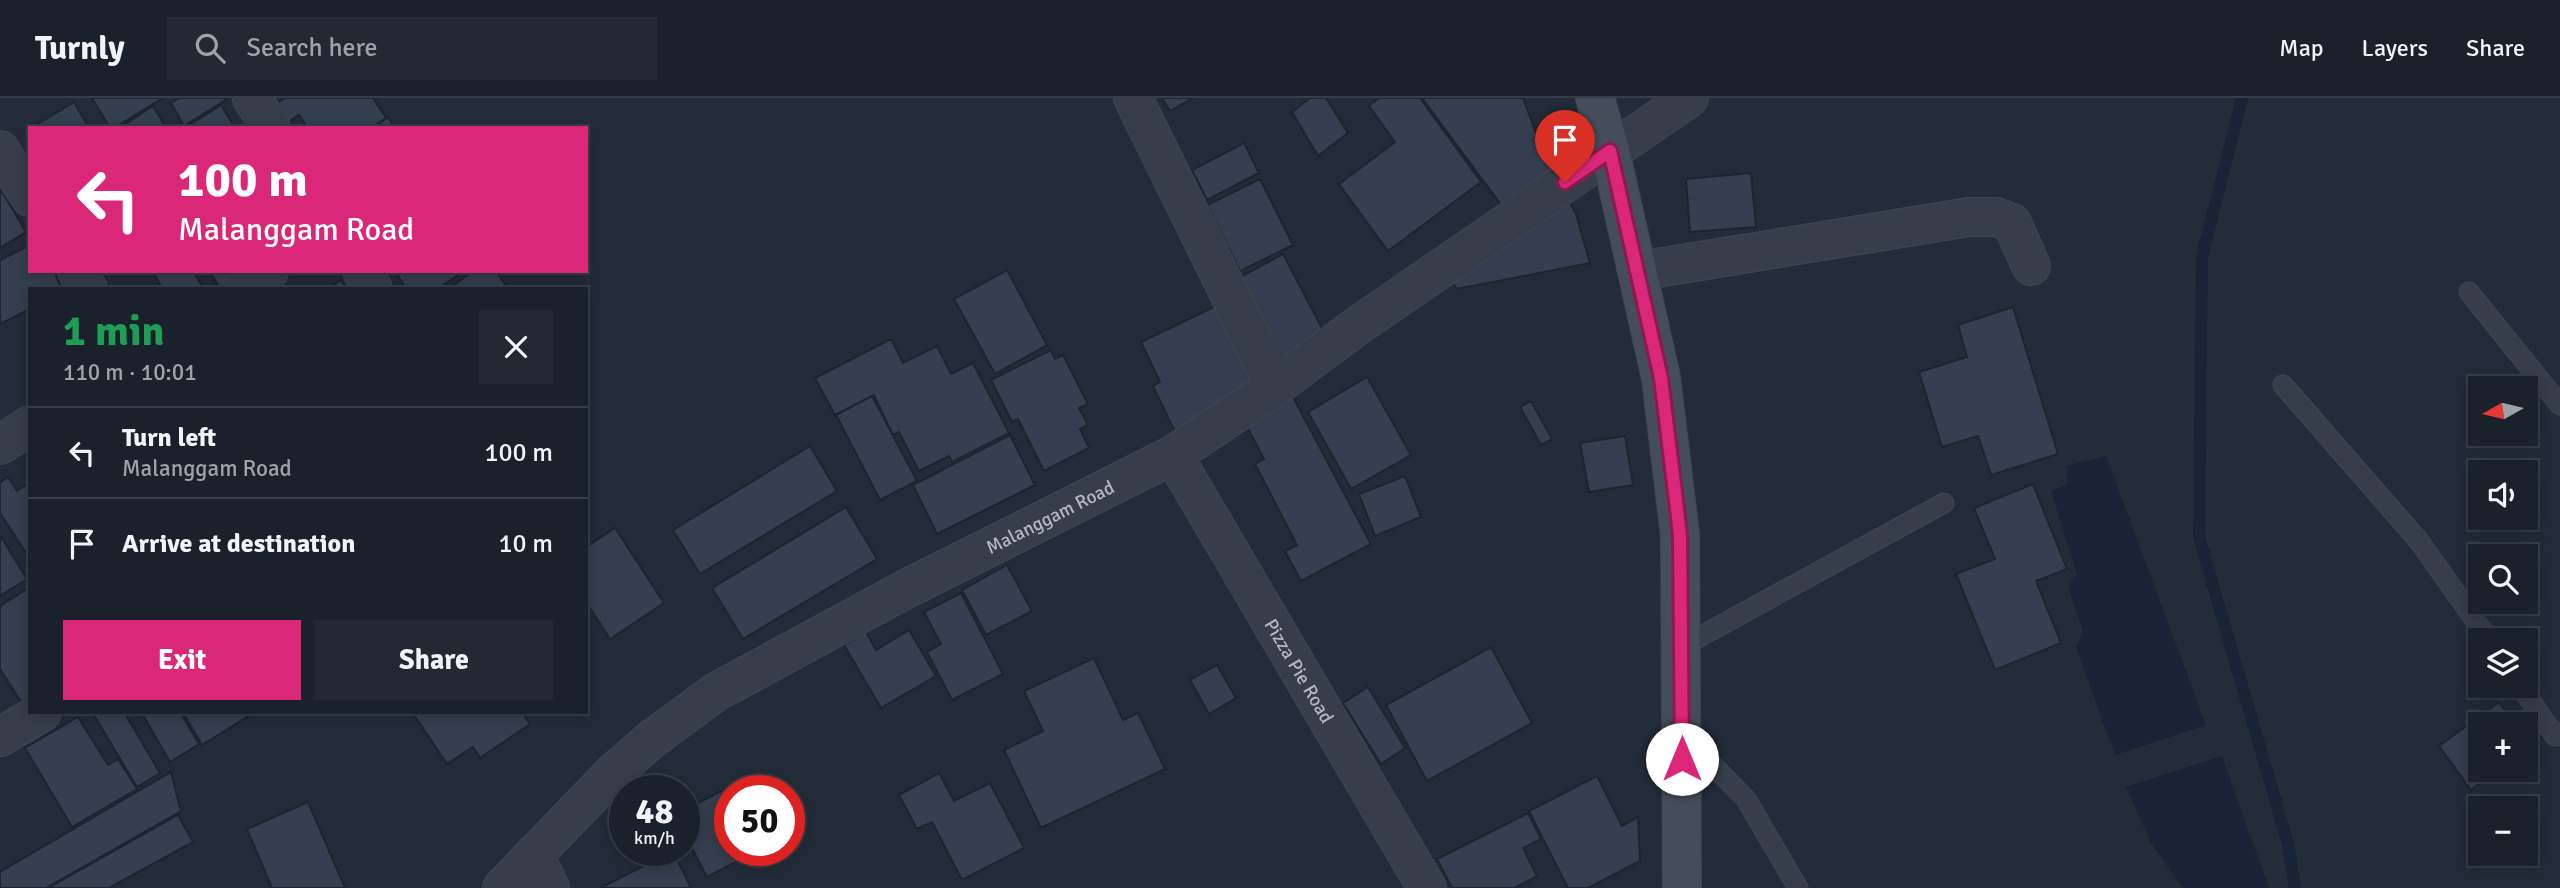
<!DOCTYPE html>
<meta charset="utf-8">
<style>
body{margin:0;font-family:Signika,sans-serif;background:#232932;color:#f1f3f6;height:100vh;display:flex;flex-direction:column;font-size:26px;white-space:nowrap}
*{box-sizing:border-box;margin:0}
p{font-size:23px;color:#9fa3a8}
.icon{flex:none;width:38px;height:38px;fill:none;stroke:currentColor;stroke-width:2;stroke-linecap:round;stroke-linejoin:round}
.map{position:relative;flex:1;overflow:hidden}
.drawer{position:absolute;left:28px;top:189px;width:560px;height:427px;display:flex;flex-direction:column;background:#1a212a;border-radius:0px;box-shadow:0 4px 18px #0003,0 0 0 2px #383e47}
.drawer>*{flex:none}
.banner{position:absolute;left:28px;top:28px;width:560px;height:147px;border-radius:0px;box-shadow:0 4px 18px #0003,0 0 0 2px #383e47;background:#db2777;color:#fff;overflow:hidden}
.needle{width:46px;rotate:262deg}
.tools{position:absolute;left:2468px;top:278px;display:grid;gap:14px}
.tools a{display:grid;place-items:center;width:70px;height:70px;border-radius:0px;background:#1a212a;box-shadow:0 4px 18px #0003,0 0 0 2px #383e47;font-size:35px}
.speed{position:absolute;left:609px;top:677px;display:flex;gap:14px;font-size:35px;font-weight:700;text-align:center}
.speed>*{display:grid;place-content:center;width:91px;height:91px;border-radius:50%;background:#1a212a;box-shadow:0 4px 18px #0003,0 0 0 2px #383e47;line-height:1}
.speed small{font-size:18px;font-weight:400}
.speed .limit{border:10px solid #d22;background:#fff;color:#111}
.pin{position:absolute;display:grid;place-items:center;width:60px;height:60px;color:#fff;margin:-72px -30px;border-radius:50% 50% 50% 0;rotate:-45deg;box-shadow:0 0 7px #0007}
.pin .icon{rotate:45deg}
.me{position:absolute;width:77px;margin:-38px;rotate:0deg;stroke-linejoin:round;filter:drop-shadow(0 0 5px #0008)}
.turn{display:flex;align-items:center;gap:24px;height:147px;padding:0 35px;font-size:32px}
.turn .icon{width:91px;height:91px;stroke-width:2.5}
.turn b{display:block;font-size:49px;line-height:60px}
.round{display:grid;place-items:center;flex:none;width:74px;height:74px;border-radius:0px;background:#232932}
.overview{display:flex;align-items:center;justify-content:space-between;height:119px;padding:0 35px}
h1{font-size:42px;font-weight:700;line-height:52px;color:#1e9e55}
.button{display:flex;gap:14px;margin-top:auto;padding:14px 35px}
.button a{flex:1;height:80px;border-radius:0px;background:#db2777;color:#fff;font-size:28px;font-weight:700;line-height:80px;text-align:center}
.button a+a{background:#232932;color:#f1f3f6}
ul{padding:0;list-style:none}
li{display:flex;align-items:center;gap:21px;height:91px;padding:0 35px;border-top:2px solid #383e47}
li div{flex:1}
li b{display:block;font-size:26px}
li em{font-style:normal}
header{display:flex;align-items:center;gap:42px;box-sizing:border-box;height:98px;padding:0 35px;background:#1a212a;border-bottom:2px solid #383e47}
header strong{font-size:33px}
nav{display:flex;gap:38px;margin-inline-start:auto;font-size:24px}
.search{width:490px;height:63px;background:#232932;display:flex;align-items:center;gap:18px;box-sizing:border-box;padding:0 24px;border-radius:0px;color:#9fa3a8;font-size:26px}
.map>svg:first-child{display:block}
.water{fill:#182335}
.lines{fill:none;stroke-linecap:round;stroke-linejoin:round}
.stream{stroke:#182335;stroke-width:12}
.building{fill:#363f4f;stroke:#1e252f;stroke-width:2}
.lane-casing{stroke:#404752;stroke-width:21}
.street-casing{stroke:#404752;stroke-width:40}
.secondary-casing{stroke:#404752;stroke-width:40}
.lane{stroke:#373e49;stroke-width:19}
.street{stroke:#373e49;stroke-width:38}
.secondary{stroke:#454d5b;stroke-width:38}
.route-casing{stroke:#8e194d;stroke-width:18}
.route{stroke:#db2777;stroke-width:12}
.labels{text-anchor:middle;stroke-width:7;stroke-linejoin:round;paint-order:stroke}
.street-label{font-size:19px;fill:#b2b8c5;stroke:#1c232d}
</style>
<header>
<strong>Turnly</strong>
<div class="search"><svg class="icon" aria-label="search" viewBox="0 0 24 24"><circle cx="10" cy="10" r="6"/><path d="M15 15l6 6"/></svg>Search here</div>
<nav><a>Map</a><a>Layers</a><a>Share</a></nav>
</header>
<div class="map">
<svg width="2560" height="790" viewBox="0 0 2560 790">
<rect width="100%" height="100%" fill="#232c38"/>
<g class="water">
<polygon points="2106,358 2206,627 2115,657 2076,549 2083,534 2068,488 2077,477 2051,393 2067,386 2067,368"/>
<polygon points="2222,658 2269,790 2183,790 2151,745 2126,689"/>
</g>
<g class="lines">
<polyline class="stream" points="2242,0 2202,158 2199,439 2288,746 2295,790"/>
</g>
<g class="building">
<polygon points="92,0 163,0 114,30 110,30"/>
<polygon points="179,0 229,0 184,28 171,5"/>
<polygon points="285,0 373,0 386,20 371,30 308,30 299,17 284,27 272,9"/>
<polygon points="1162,0 1193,0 1170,13"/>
<polygon points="1310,0 1326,0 1348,35 1318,58 1292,14"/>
<polygon points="1379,0 1420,0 1481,84 1388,153 1339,86 1395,44 1369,8"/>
<polygon points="1422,0 1523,0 1543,54 1566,41 1574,64 1505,112"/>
<polygon points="74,4 89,30 41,30 38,26"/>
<polygon points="221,7 235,30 185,30"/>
<polygon points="153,8 166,30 130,30 127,25"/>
<polygon points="388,19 395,30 373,30"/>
<polygon points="1244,45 1259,75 1207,102 1192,72"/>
<polygon points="1751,75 1756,129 1690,134 1686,81"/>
<polygon points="1260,81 1293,147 1240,173 1207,107"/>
<polygon points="0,90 26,134 0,150"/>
<polygon points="1568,101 1576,116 1590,165 1457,191 1449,179"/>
<polygon points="30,147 30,173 54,173 62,191 30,191 30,211 0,226 0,162"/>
<polygon points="1283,156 1323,232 1283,261 1240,179"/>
<polygon points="1007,172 1047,247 995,276 954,201"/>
<polygon points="153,173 193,173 204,191 162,191"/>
<polygon points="210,173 249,173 220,191"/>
<polygon points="395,173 464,173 437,191 406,191"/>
<polygon points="474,173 496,173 508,191 448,191"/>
<polygon points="341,182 346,191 327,191"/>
<polygon points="1218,207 1255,283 1175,334 1153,288 1160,284 1141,244"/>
<polygon points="2013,209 2058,356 1991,377 1978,338 1942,349 1919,274 1967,259 1958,227"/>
<polygon points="891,241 903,265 937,248 951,276 973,265 1009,335 952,364 949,358 919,373 899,334 893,337 874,297 835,317 815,280"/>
<polygon points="1051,252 1055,261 1063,257 1088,306 1079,310 1088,327 1080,331 1089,350 1044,373 1018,321 1012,324 991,282"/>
<polygon points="1367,279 1411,357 1351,391 1308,314"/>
<polygon points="872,298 917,383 880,402 836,317"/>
<polygon points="1293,299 1371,446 1301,483 1285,453 1297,447 1255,366 1264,361 1245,325"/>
<polygon points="1531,303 1552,341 1541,347 1520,309"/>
<polygon points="1010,337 1035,387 937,436 913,387"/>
<polygon points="1625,338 1633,387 1589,394 1580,345"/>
<polygon points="810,348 837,393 700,476 673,432"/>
<polygon points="1405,378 1421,419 1375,438 1359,396"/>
<polygon points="8,379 17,393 30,385 30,461 0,415 0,385"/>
<polygon points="2033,386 2067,471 2036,483 2061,545 1995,572 1956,476 1995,461 1974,410"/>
<polygon points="846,409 877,461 743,541 712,490"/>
<polygon points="615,430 664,505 610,541 586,504 586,449"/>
<polygon points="0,437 27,481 0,498"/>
<polygon points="1007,467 1032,513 986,537 962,492"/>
<polygon points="30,489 30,598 21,604 0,571 0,508"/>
<polygon points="961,495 1003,576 952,602 927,554 941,546 924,514"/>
<polygon points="909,532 936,578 881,610 844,547 866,534 876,552"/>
<polygon points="1491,549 1532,625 1427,683 1386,607"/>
<polygon points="1094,560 1123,622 1138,615 1165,671 1041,730 1004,652 1043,633 1024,593"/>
<polygon points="1217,567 1236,600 1209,616 1190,582"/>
<polygon points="1368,589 1405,650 1381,666 1343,605"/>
<polygon points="2499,604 2515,626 2480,626 2480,672 2497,672 2471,692 2439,648"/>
<polygon points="92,614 124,614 160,675 137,689"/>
<polygon points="141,614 180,614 199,646 170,664"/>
<polygon points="183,614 255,614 202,647"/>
<polygon points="412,614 522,614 530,626 480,660 473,649 447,666"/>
<polygon points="78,619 108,667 118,661 137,691 72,729 25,650"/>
<polygon points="171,674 181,713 46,790 0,790 0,774"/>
<polygon points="939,675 954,703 990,685 1024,750 962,782 932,724 917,731 899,697"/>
<polygon points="1597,678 1622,728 1638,719 1640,763 1588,790 1568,790 1529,713"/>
<polygon points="731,688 734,693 730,693 730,752 759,752 707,779 684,735 684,712"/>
<polygon points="308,704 345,790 272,790 247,731"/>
<polygon points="1528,715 1541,741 1523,750 1537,778 1515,790 1452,790 1437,761"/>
<polygon points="178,717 193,744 109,790 48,790"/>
<polygon points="673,753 691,790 602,790 602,789"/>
</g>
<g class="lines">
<defs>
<g id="lane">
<polyline points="2469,194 2560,307"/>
<polyline points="2283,287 2419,443 2489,542"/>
<polyline points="1681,549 1944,405"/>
<polyline points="2520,588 2555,638 2560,635"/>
<polyline points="1682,636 1746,701 1798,790"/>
</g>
<g id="street">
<polyline points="252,0 271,30"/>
<polyline points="1133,0 1275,289"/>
<polyline points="0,52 30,99"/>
<polyline points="77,173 88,191"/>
<polyline points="362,173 373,191"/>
<polyline points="1639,173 1969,119 1996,119 2012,125 2031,168"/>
<polyline points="241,191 269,173"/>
<polyline points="0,347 30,327"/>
<path id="s1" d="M1173 357 1427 790"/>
<polyline points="0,639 42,614"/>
<polyline points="534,756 550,790"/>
<path id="s2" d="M502 790 614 674 652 641 716 594 906 491 1173 357 1275 289 1360 226 1689 0"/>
</g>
<polyline id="secondary" points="1595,0 1610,53 1661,280 1680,437 1682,790"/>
</defs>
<use href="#lane" class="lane-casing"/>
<use href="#street" class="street-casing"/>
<use href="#secondary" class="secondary-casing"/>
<use href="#lane" class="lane"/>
<use href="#street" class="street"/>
<use href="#secondary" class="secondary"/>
</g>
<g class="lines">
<defs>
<polyline id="route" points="1565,84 1610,53 1661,280 1677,411 1680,437 1682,661"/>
</defs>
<use href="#route" class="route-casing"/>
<use href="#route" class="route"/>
</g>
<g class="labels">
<g class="street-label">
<text dy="7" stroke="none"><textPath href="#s2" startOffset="668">Malanggam Road</textPath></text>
<text dy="7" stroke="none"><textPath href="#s1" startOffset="250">Pizza Pie Road</textPath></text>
</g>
</g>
</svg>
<div class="tools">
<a><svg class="needle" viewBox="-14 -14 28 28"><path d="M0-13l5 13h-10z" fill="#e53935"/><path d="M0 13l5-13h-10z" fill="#9fa3a8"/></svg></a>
<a><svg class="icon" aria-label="sound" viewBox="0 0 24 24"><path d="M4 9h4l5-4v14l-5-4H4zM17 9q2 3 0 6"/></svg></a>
<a><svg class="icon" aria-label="search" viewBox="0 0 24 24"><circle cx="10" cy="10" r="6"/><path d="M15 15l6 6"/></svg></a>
<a><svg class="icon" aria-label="layers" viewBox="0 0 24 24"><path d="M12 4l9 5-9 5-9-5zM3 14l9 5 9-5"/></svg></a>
<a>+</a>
<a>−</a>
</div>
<div class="speed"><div>48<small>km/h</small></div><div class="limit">50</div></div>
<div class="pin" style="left:1565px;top:84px;background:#d93025"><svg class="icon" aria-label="arrive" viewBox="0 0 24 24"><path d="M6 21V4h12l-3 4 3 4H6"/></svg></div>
<svg class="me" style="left:1682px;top:661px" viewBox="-20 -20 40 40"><circle r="19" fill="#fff"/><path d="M0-13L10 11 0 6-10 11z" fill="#db2777"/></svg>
<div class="banner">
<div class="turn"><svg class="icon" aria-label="left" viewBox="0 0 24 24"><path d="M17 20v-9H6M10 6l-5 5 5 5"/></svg><div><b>100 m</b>Malanggam Road</div></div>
</div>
<section class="drawer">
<div class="overview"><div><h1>1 min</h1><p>110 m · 10:01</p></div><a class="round"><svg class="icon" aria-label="close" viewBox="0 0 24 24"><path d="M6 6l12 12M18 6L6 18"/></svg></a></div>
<ul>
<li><svg class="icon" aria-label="left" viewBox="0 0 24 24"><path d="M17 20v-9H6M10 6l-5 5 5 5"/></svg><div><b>Turn left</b><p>Malanggam Road</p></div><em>100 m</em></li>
<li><svg class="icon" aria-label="arrive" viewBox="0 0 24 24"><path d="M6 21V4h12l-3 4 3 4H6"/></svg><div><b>Arrive at destination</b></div><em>10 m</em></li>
</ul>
<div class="button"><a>Exit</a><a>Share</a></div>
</section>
</div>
